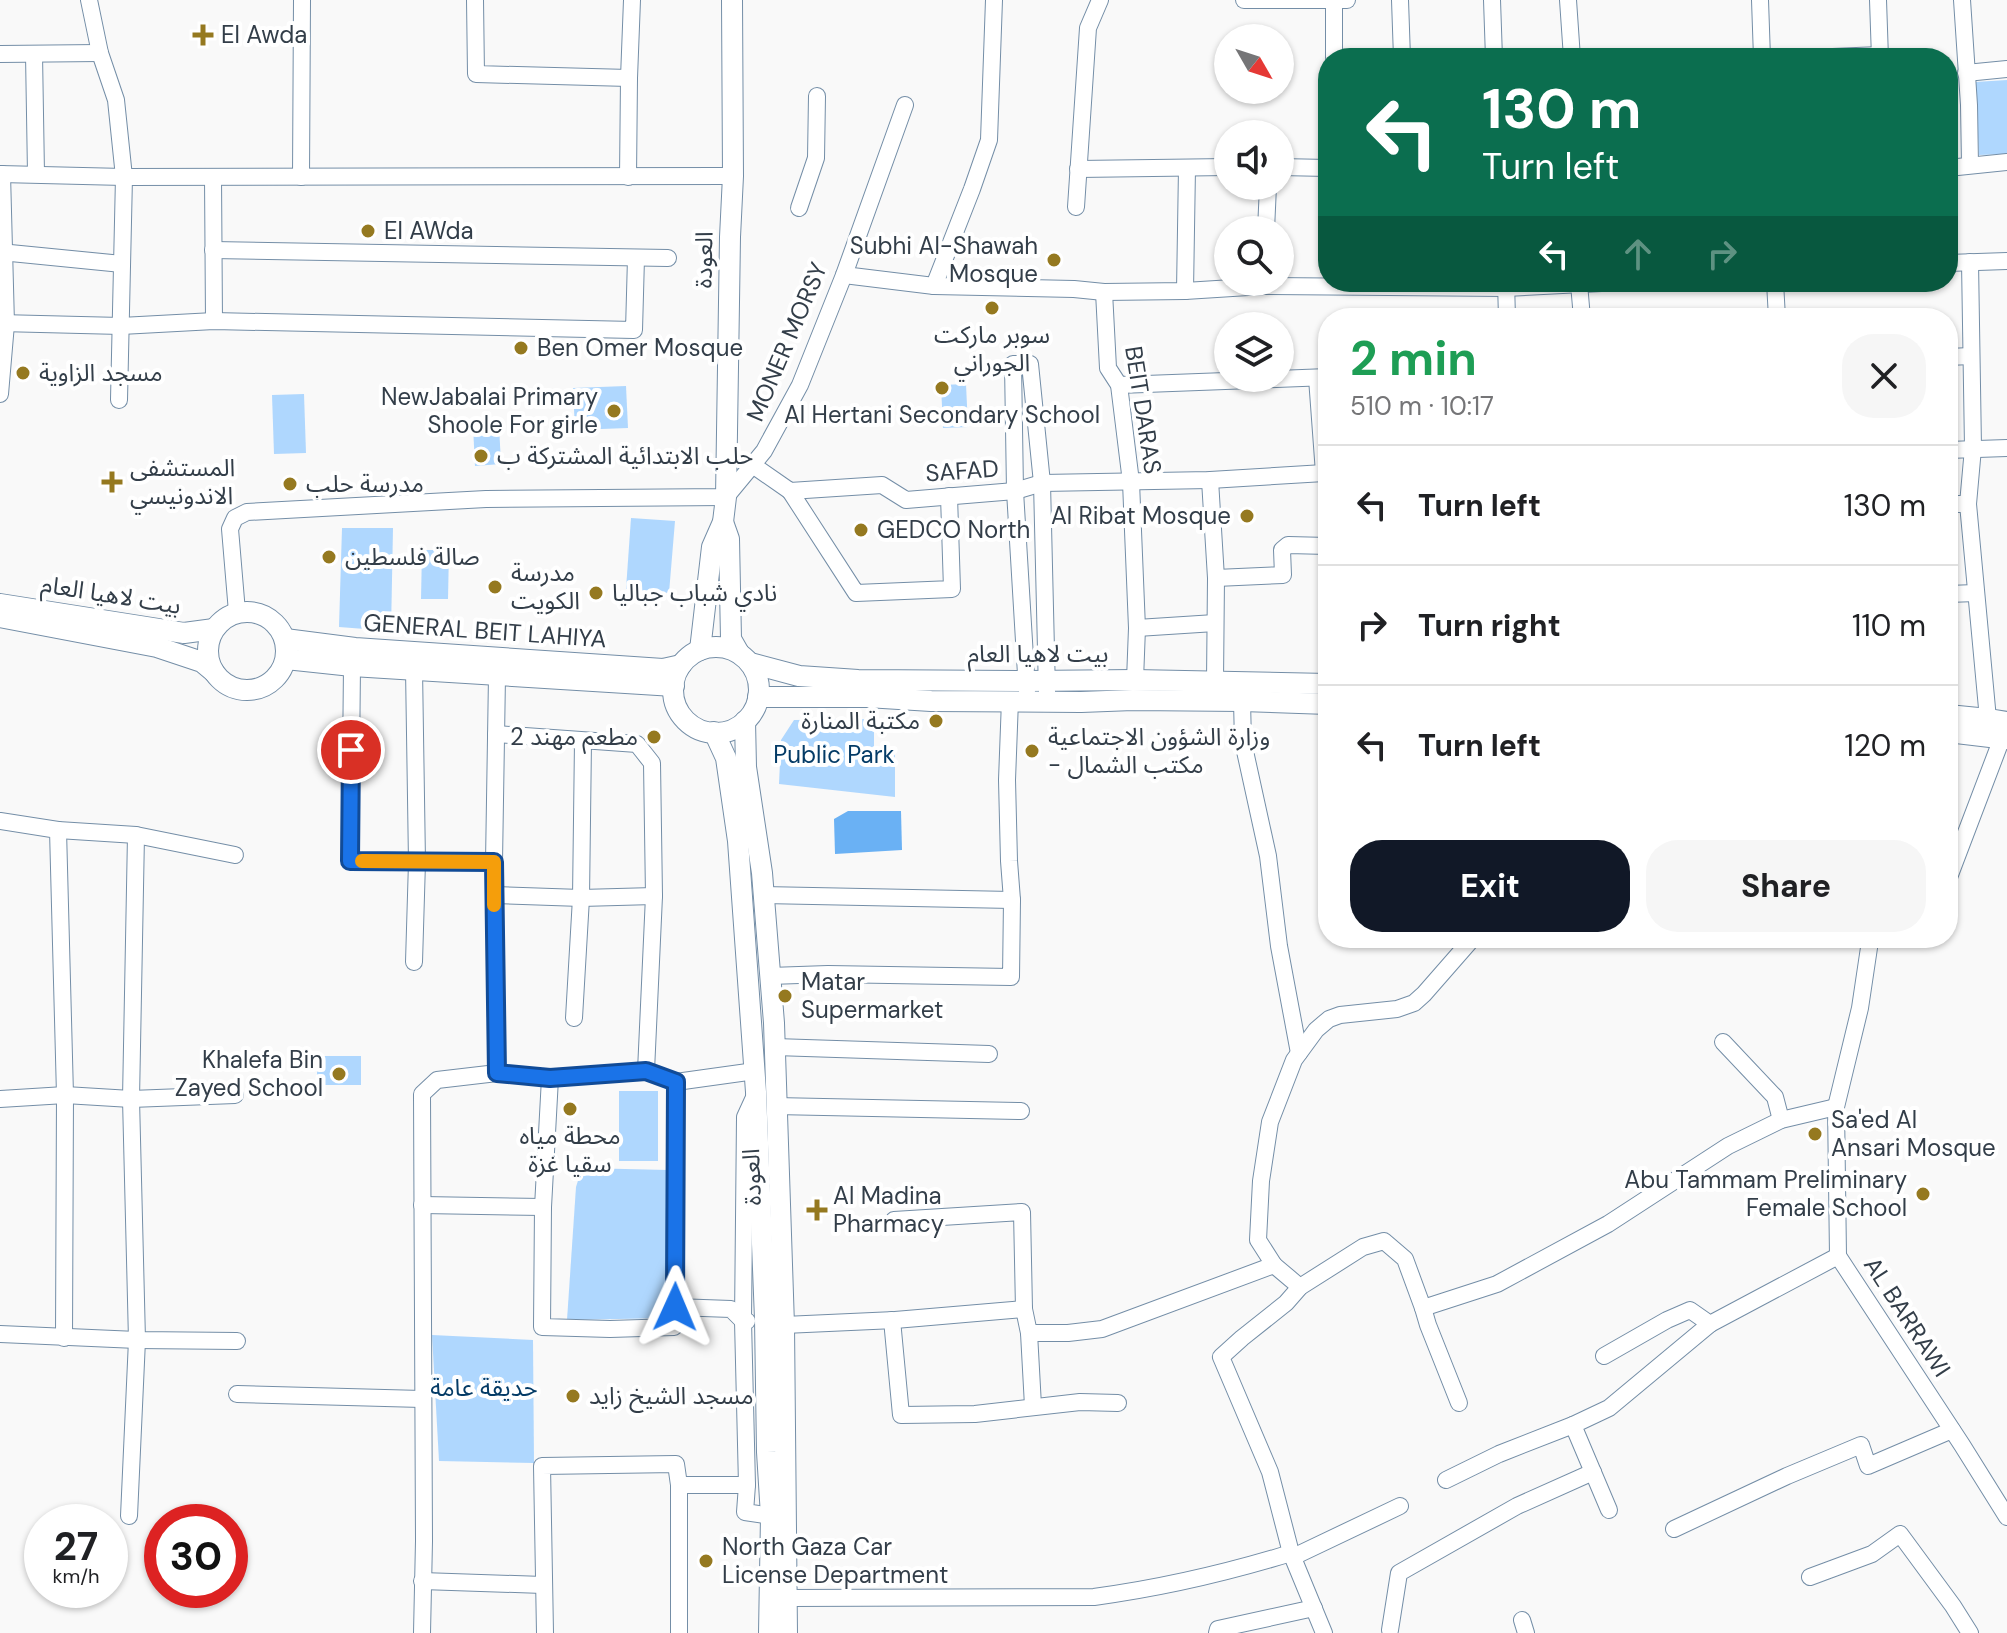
<!DOCTYPE html>
<meta charset="utf-8">
<style>
body{margin:0;font-family:"DM Sans","Noto Sans Arabic",sans-serif;background:#f6f6f6;color:#202124;height:100vh;display:flex;flex-direction:column;font-size:30px;white-space:nowrap}
*{box-sizing:border-box;margin:0}
p{font-size:26px;color:#757577}
.icon{flex:none;width:44px;height:44px;fill:none;stroke:currentColor;stroke-width:2;stroke-linecap:round;stroke-linejoin:round}
.map{position:relative;flex:1;overflow:hidden}
.details{position:absolute;left:1318px;top:308px;width:640px;height:640px;display:flex;flex-direction:column;background:#fff;border-radius:32px;box-shadow:0 2px 6px #0004}
.details>*{flex:none}
.guide{position:absolute;left:1318px;top:48px;width:640px;height:244px;border-radius:32px;box-shadow:0 2px 6px #0004;background:#0b6e4f;color:#fff;overflow:hidden}
.needle{width:52px;rotate:129deg}
.tools{position:absolute;left:1214px;top:24px;display:grid;gap:16px}
.tools a{display:grid;place-items:center;width:80px;height:80px;border-radius:50%;background:#fff;box-shadow:0 2px 6px #0004;font-size:40px}
.speed{position:absolute;left:24px;top:1504px;display:flex;gap:16px;font-size:40px;font-weight:700;text-align:center}
.speed>*{display:grid;place-content:center;width:104px;height:104px;border-radius:50%;background:#fff;box-shadow:0 2px 6px #0004;line-height:1}
.speed small{font-size:20px;font-weight:400}
.speed .limit{border:12px solid #d22;background:#fff;color:#111}
.pin{position:absolute;display:grid;place-items:center;width:68px;height:68px;color:#fff;margin:-34px;border:4px solid #fff;border-radius:50%;box-shadow:0 2px 8px #0007}
.me{position:absolute;width:88px;margin:-44px;rotate:1deg;stroke-linejoin:round;filter:drop-shadow(0 0 6px #0008)}
.turn{display:flex;align-items:center;gap:28px;height:168px;padding:0 32px;font-size:36px}
.turn .icon{width:104px;height:104px;stroke-width:2.5}
.turn b{display:block;font-size:56px;line-height:68px}
.lanes{display:flex;align-items:center;height:76px;padding:0 32px;background:#0003;justify-content:center;gap:40px;direction:ltr}
.lanes .off{opacity:.35}
.round{display:grid;place-items:center;flex:none;width:84px;height:84px;border-radius:32px;background:#f6f6f6}
.head{display:flex;align-items:center;justify-content:space-between;height:136px;padding:0 32px}
h1{font-size:48px;font-weight:700;line-height:60px;color:#1e9e55}
.button{display:flex;gap:16px;margin-top:auto;padding:16px 32px}
.button a{flex:1;height:92px;border-radius:32px;background:#111827;color:#fff;font-size:32px;font-weight:700;line-height:92px;text-align:center}
.button a+a{background:#f6f6f6;color:#202124}
ul{padding:0;list-style:none}
li{display:flex;align-items:center;gap:24px;height:120px;padding:0 32px;border-top:2px solid #e0e0e0}
li div{flex:1}
li b{display:block;font-size:30px}
li em{font-style:normal}
.map>svg:first-child{display:block}
.green{fill:#afd7fe}
.water{fill:#6ab1f4}
.lines{fill:none;stroke-linecap:round;stroke-linejoin:round}
.minor-casing{stroke:#748ea7;stroke-width:18}
.major-casing{stroke:#748ea7;stroke-width:22}
.minor{stroke:#fff;stroke-width:16}
.major{stroke:#fff;stroke-width:20}
.route-casing{stroke:#114b97;stroke-width:20}
.route{stroke:#1a73e8;stroke-width:14}
.slow{stroke:#f59e0b;stroke-width:14}
.poi-dot{fill:#957920;stroke:#fff;stroke-width:3}
.labels{text-anchor:middle;stroke-width:8;stroke-linejoin:round;paint-order:stroke}
.poi-label{font-size:24px;fill:#333e49;stroke:#fff;text-anchor:start}
.street-label{font-size:24px;fill:#333e49;stroke:#fff}
.park-label{font-size:24px;fill:#043b66;stroke:#fff}
</style>
<div class="map">
<svg width="2007" height="1633" viewBox="0 0 2007 1633">
<rect width="100%" height="100%" fill="#f9f9f9"/>
<g class="green">
<polygon points="2007,80 2007,154 1979,155 1975,82"/>
<polygon points="966,384 968,427 943,428 941,385"/>
<polygon points="626,386 628,428 575,430 573,388"/>
<polygon points="304,394 306,453 274,454 272,395"/>
<polygon points="499,425 501,464 475,466 473,426"/>
<polygon points="631,518 675,521 669,593 626,589"/>
<polygon points="342,528 393,528 391,631 339,627"/>
<polygon points="422,550 449,550 448,599 421,599"/>
<polygon points="874,719 874,751 895,751 895,797 779,784 781,740 794,720"/>
<rect x="317" y="1056" width="44" height="29"/>
<rect x="619" y="1091" width="39" height="70"/>
<polygon points="582,1168 668,1170 669,1318 567,1320 576,1187"/>
<polygon points="432,1335 533,1340 534,1463 439,1461"/>
</g>
<polygon class="water" points="848,811 901,811 902,850 835,854 834,819"/>
<g class="lines">
<defs>
<g id="minor">
<polyline points="89,0 100,53 116,100 124,177 119,400"/>
<polyline points="475,0 476,74 629,78"/>
<polyline points="1244,0 1347,0"/>
<polyline points="1400,0 1402,58"/>
<polyline points="1492,0 1494,58"/>
<polyline points="1568,0 1572,58"/>
<polyline points="1760,0 1762,58"/>
<polyline points="1878,0 1880,58"/>
<polyline points="1962,0 1969,105 1970,165"/>
<polyline points="1334,1 1334,58"/>
<polyline points="0,54 100,53"/>
<polyline points="34,54 36,174"/>
<polyline points="1809,58 1880,55"/>
<polyline points="1966,73 2007,69"/>
<polyline points="1280,167 1328,168"/>
<polyline points="1948,168 2007,162"/>
<polyline points="1078,169 1228,167"/>
<polyline points="0,174 124,177 733,176"/>
<polyline points="213,177 214,321"/>
<polyline points="301,177 302,0"/>
<polyline points="628,177 629,78 632,0"/>
<polyline points="1076,207 1088,28 1100,0"/>
<polyline points="799,208 816,158 817,96"/>
<polyline points="1266,230 1268,186"/>
<polyline points="213,250 668,258"/>
<polyline points="0,252 122,264"/>
<polyline points="1970,262 1973,448 1968,504 1988,719"/>
<polyline points="1948,263 2007,261"/>
<polyline points="844,275 934,286 1074,289 1104,292 1185,291 1264,286 1506,288 1621,282"/>
<polyline points="1506,282 1507,318"/>
<polyline points="1775,282 1777,318"/>
<polyline points="1579,284 1582,318"/>
<polyline points="934,286 972,189 989,140 994,0"/>
<polyline points="1185,291 1187,168"/>
<polyline points="1104,292 1108,368 1119,385 1131,482 1137,628 1135,680"/>
<polyline points="0,323 121,326 214,321 634,330 636,258"/>
<polyline points="1948,357 1971,356"/>
<polyline points="1317,378 1324,473"/>
<polyline points="1119,385 1328,377"/>
<polyline points="0,394 6,324 2,174"/>
<polyline points="1948,450 2007,448"/>
<polyline points="754,466 790,491 882,485 906,500 1015,491 1042,483 1210,480 1324,473 1328,475"/>
<polyline points="1210,480 1216,578 1215,681"/>
<polyline points="790,491 856,593 952,589 949,496"/>
<polyline points="1948,504 1968,504"/>
<polyline points="1216,578 1283,575 1282,550 1288,545 1328,546"/>
<polyline points="1948,594 1976,593"/>
<polyline points="237,612 230,529 235,518 247,512 486,499 726,497 764,451 800,385 844,275 905,105"/>
<polyline points="1137,628 1215,623"/>
<polyline points="352,666 350,861 494,862"/>
<polyline points="414,669 417,862 414,962"/>
<polyline points="497,676 494,862 497,1073"/>
<polyline points="1027,691 1015,491 1013,364 1030,364 1042,483 1047,692"/>
<polyline points="1242,701 1243,742 1268,856 1279,946 1299,1053"/>
<polyline points="496,734 637,744 652,763 654,896 646,1071"/>
<polyline points="0,821 58,830 65,1095 64,1338"/>
<polyline points="58,830 136,835 235,855"/>
<polyline points="1948,880 2002,738"/>
<polyline points="494,895 581,898 654,896"/>
<polyline points="763,895 1012,900"/>
<polyline points="1876,938 1870,941 1860,1008 1836,1107 1838,1256 1962,1445 2007,1517"/>
<polyline points="770,976 828,974 1011,977 1012,900 1009,861 1007,780 1010,700"/>
<polyline points="574,1018 581,898 583,741"/>
<polyline points="1723,1042 1775,1097 1781,1120"/>
<polyline points="775,1047 989,1054"/>
<polyline points="550,1078 543,1207 542,1327 610,1329 674,1327 676,1082"/>
<polyline points="0,1099 65,1095 131,1099 235,1095"/>
<polyline points="775,1106 1021,1111"/>
<polyline points="422,1205 543,1207"/>
<polyline points="894,1220 1022,1212 1024,1309 1029,1333 1033,1406"/>
<polyline points="1274,1265 1258,1240 1261,1181 1270,1122 1294,1060 1316,1030 1329,1019 1340,1015 1397,1009 1414,1003 1424,994 1473,938"/>
<polyline points="675,1307 731,1309 743,1321 747,1321"/>
<polyline points="1423,1308 1428,1325 1459,1403"/>
<polyline points="892,1320 901,1415 975,1414 1080,1402 1118,1403"/>
<polyline points="784,1325 895,1320 1024,1309"/>
<polyline points="1029,1333 1068,1333 1102,1329 1274,1265 1300,1287"/>
<polyline points="0,1334 137,1340 237,1341"/>
<polyline points="1604,1356 1667,1320 1690,1310 1710,1324 1838,1256"/>
<polyline points="237,1394 422,1399"/>
<polyline points="1446,1480 1499,1454 1573,1425"/>
<polyline points="679,1485 679,1633"/>
<polyline points="747,1485 743,1321 745,1117 756,1093"/>
<polyline points="1609,1510 1573,1425 1609,1408 1710,1324"/>
<polyline points="129,1516 137,1340 131,1099 136,835"/>
<polyline points="1674,1529 1787,1476 1861,1445 1868,1466 1952,1430"/>
<polyline points="1293,1557 1400,1506"/>
<polyline points="1810,1577 1872,1554 1900,1534 1953,1606 1970,1633"/>
<polyline points="422,1581 543,1585"/>
<path d="M788 1598 1094 1597C1161 1588 1226 1573 1291 1553"/>
<polyline points="1522,1620 1526,1633"/>
<polyline points="1390,1630 1399,1573 1517,1506 1593,1472"/>
<polyline points="422,1633 424,1541 422,1094 437,1080 497,1073 550,1078 646,1071 676,1082 755,1071"/>
<polyline points="545,1633 542,1466 676,1464 679,1485 747,1485 745,1512 771,1516"/>
<polyline points="1217,1633 1218,1629 1314,1608"/>
<polyline points="1324,1633 1291,1553 1270,1472 1221,1357 1242,1338 1286,1303 1300,1287 1363,1247 1384,1241 1405,1259 1423,1308 1497,1284 1608,1224 1728,1146 1781,1120 1836,1107"/>
</g>
<g id="major">
<polyline points="723,522 729,539 731,639 739,653"/>
<polyline points="0,604 184,633 214,629"/>
<circle cx="247" cy="651" r="39"/>
<polyline points="0,617 157,647 202,662 214,672"/>
<polyline points="285,639 355,648 663,669 681,665"/>
<circle cx="716" cy="690" r="43"/>
<polyline points="700,650 712,547 723,522 726,497 730,237 733,176 732,0"/>
<polyline points="286,659 352,666 674,686"/>
<polyline points="750,663 799,676 858,680 1027,681 1135,680 1328,684"/>
<polyline points="758,697 867,697 931,701 1081,702 1133,700 1242,701 1328,704"/>
<polyline points="1948,715 1988,719 2007,722"/>
<polyline points="745,721 746,767 762,873 774,1023 784,1325 787,1633"/>
<polyline points="714,732 726,758 738,841 756,1092 765,1319 767,1452 771,1516 769,1633"/>
<polyline points="1948,732 2007,739"/>
</g>
</defs>
<use href="#minor" class="minor-casing"/>
<use href="#major" class="major-casing"/>
<use href="#minor" class="minor"/>
<use href="#major" class="major"/>
</g>
<g class="lines">
<defs>
<polyline id="route" points="351,750 350,861 494,862 497,1073 550,1078 646,1071 676,1082 675,1307"/>
</defs>
<use href="#route" class="route-casing"/>
<use href="#route" class="route"/>
<polyline class="slow" points="362,861 494,862 494,905"/>
</g>
<g class="poi-dot">
<path d="M199 23h8v8h8v8h-8v8h-8v-8h-8v-8h8z"/>
<circle cx="368" cy="231" r="8"/>
<circle cx="1054" cy="260" r="8"/>
<circle cx="992" cy="308" r="8"/>
<circle cx="521" cy="348" r="8"/>
<circle cx="23" cy="373" r="8"/>
<circle cx="942" cy="388" r="8"/>
<circle cx="614" cy="411" r="8"/>
<circle cx="481" cy="456" r="8"/>
<path d="M108 470h8v8h8v8h-8v8h-8v-8h-8v-8h8z"/>
<circle cx="290" cy="484" r="8"/>
<circle cx="1247" cy="516" r="8"/>
<circle cx="861" cy="530" r="8"/>
<circle cx="329" cy="557" r="8"/>
<circle cx="495" cy="587" r="8"/>
<circle cx="596" cy="593" r="8"/>
<circle cx="936" cy="721" r="8"/>
<circle cx="654" cy="737" r="8"/>
<circle cx="1032" cy="751" r="8"/>
<circle cx="785" cy="996" r="8"/>
<circle cx="339" cy="1074" r="8"/>
<circle cx="570" cy="1109" r="8"/>
<circle cx="1815" cy="1134" r="8"/>
<circle cx="1923" cy="1194" r="8"/>
<path d="M813 1198h8v8h8v8h-8v8h-8v-8h-8v-8h8z"/>
<circle cx="573" cy="1396" r="8"/>
<circle cx="706" cy="1561" r="8"/>
</g>
<g class="labels">
<g class="poi-label">
<text x="221" y="43">El Awda</text>
<text x="384" y="239">El AWda</text>
<text x="1038" y="254" text-anchor="end">Subhi Al-Shawah<tspan x="1038" dy="28">Mosque</tspan></text>
<text x="992" y="343" text-anchor="middle">سوبر ماركت<tspan x="992" dy="28">الجوراني</tspan></text>
<text x="537" y="356">Ben Omer Mosque</text>
<text x="39" y="381">مسجد الزاوية</text>
<text x="598" y="405" text-anchor="end">NewJabalai Primary<tspan x="598" dy="28">Shoole For girle</tspan></text>
<text x="942" y="423" text-anchor="middle">Al Hertani Secondary School</text>
<text x="497" y="464">حلب الابتدائية المشتركة ب</text>
<text x="130" y="476">المستشفى<tspan x="130" dy="28">الاندونيسي</tspan></text>
<text x="306" y="492">مدرسة حلب</text>
<text x="1231" y="524" text-anchor="end">Al Ribat Mosque</text>
<text x="877" y="538">GEDCO North</text>
<text x="345" y="565">صالة فلسطين</text>
<text x="511" y="581">مدرسة<tspan x="511" dy="28">الكويت</tspan></text>
<text x="612" y="601">نادي شباب جباليا</text>
<text x="920" y="729" text-anchor="end">مكتبة المنارة</text>
<text x="638" y="745" text-anchor="end">مطعم مهند 2</text>
<text x="1048" y="745">وزارة الشؤون الاجتماعية<tspan x="1048" dy="28">- مكتب الشمال</tspan></text>
<text x="801" y="990">Matar<tspan x="801" dy="28">Supermarket</tspan></text>
<text x="323" y="1068" text-anchor="end">Khalefa Bin<tspan x="323" dy="28">Zayed School</tspan></text>
<text x="1831" y="1128">Sa'ed Al<tspan x="1831" dy="28">Ansari Mosque</tspan></text>
<text x="570" y="1144" text-anchor="middle">محطة مياه<tspan x="570" dy="28">سقيا غزة</tspan></text>
<text x="1907" y="1188" text-anchor="end">Abu Tammam Preliminary<tspan x="1907" dy="28">Female School</tspan></text>
<text x="833" y="1204">Al Madina<tspan x="833" dy="28">Pharmacy</tspan></text>
<text x="589" y="1404">مسجد الشيخ زايد</text>
<text x="722" y="1555">North Gaza Car<tspan x="722" dy="28">License Department</tspan></text>
</g>
<g class="street-label">
<text transform="translate(704 260) rotate(-89)" y="8">العودة</text>
<text transform="translate(787 342) rotate(-67)" y="8">MONER MORSY</text>
<text transform="translate(1143 410) rotate(81)" y="8">BEIT DARAS</text>
<text transform="translate(962 471) rotate(-4)" y="8">SAFAD</text>
<text transform="translate(111 595) rotate(9)" y="8">بيت لاهيا العام</text>
<text transform="translate(485 631) rotate(4)" y="8">GENERAL BEIT LAHIYA</text>
<text x="1038" y="662">بيت لاهيا العام</text>
<text transform="translate(752 1177) rotate(-92)" y="8">العودة</text>
<text transform="translate(1907 1317) rotate(57)" y="8">AL BARRAWI</text>
</g>
<g class="park-label">
<text x="834" y="763">Public Park</text>
<text x="484" y="1396">حديقة عامة</text>
</g>
</g>
</svg>
<div class="tools">
<a><svg class="needle" viewBox="-14 -14 28 28"><path d="M0-13l5 13h-10z" fill="#e53935"/><path d="M0 13l5-13h-10z" fill="#757577"/></svg></a>
<a><svg class="icon" aria-label="sound" viewBox="0 0 24 24"><path d="M4 9h4l5-4v14l-5-4H4zM17 9q2 3 0 6"/></svg></a>
<a><svg class="icon" aria-label="search" viewBox="0 0 24 24"><circle cx="10" cy="10" r="6"/><path d="M15 15l6 6"/></svg></a>
<a><svg class="icon" aria-label="layers" viewBox="0 0 24 24"><path d="M12 4l9 5-9 5-9-5zM3 14l9 5 9-5"/></svg></a>
</div>
<div class="speed"><div>27<small>km/h</small></div><div class="limit">30</div></div>
<div class="pin" style="left:351px;top:750px;background:#d93025"><svg class="icon" aria-label="arrive" viewBox="0 0 24 24"><path d="M6 21V4h12l-3 4 3 4H6"/></svg></div>
<svg class="me" style="left:675px;top:1307px" viewBox="-20 -20 40 40"><path d="M0-17L14 15 0 8-14 15z" fill="#1a73e8" stroke="#fff" stroke-width="4"/></svg>
<div class="guide">
<div class="turn"><svg class="icon" aria-label="left" viewBox="0 0 24 24"><path d="M17 20v-9H6M10 6l-5 5 5 5"/></svg><div><b>130 m</b>Turn left</div></div>
<div class="lanes"><svg class="icon" aria-label="left" viewBox="0 0 24 24"><path d="M17 20v-9H6M10 6l-5 5 5 5"/></svg><svg class="icon off" aria-label="ahead" viewBox="0 0 24 24"><path d="M12 20V5M6 11l6-6 6 6"/></svg><svg class="icon off" aria-label="right" viewBox="0 0 24 24"><path d="M7 20v-9h11M14 6l5 5-5 5"/></svg></div>
</div>
<section class="details">
<div class="head"><div><h1>2 min</h1><p>510 m · 10:17</p></div><a class="round"><svg class="icon" aria-label="close" viewBox="0 0 24 24"><path d="M6 6l12 12M18 6L6 18"/></svg></a></div>
<ul>
<li><svg class="icon" aria-label="left" viewBox="0 0 24 24"><path d="M17 20v-9H6M10 6l-5 5 5 5"/></svg><div><b>Turn left</b></div><em>130 m</em></li>
<li><svg class="icon" aria-label="right" viewBox="0 0 24 24"><path d="M7 20v-9h11M14 6l5 5-5 5"/></svg><div><b>Turn right</b></div><em>110 m</em></li>
<li><svg class="icon" aria-label="left" viewBox="0 0 24 24"><path d="M17 20v-9H6M10 6l-5 5 5 5"/></svg><div><b>Turn left</b></div><em>120 m</em></li>
</ul>
<div class="button"><a>Exit</a><a>Share</a></div>
</section>
</div>
